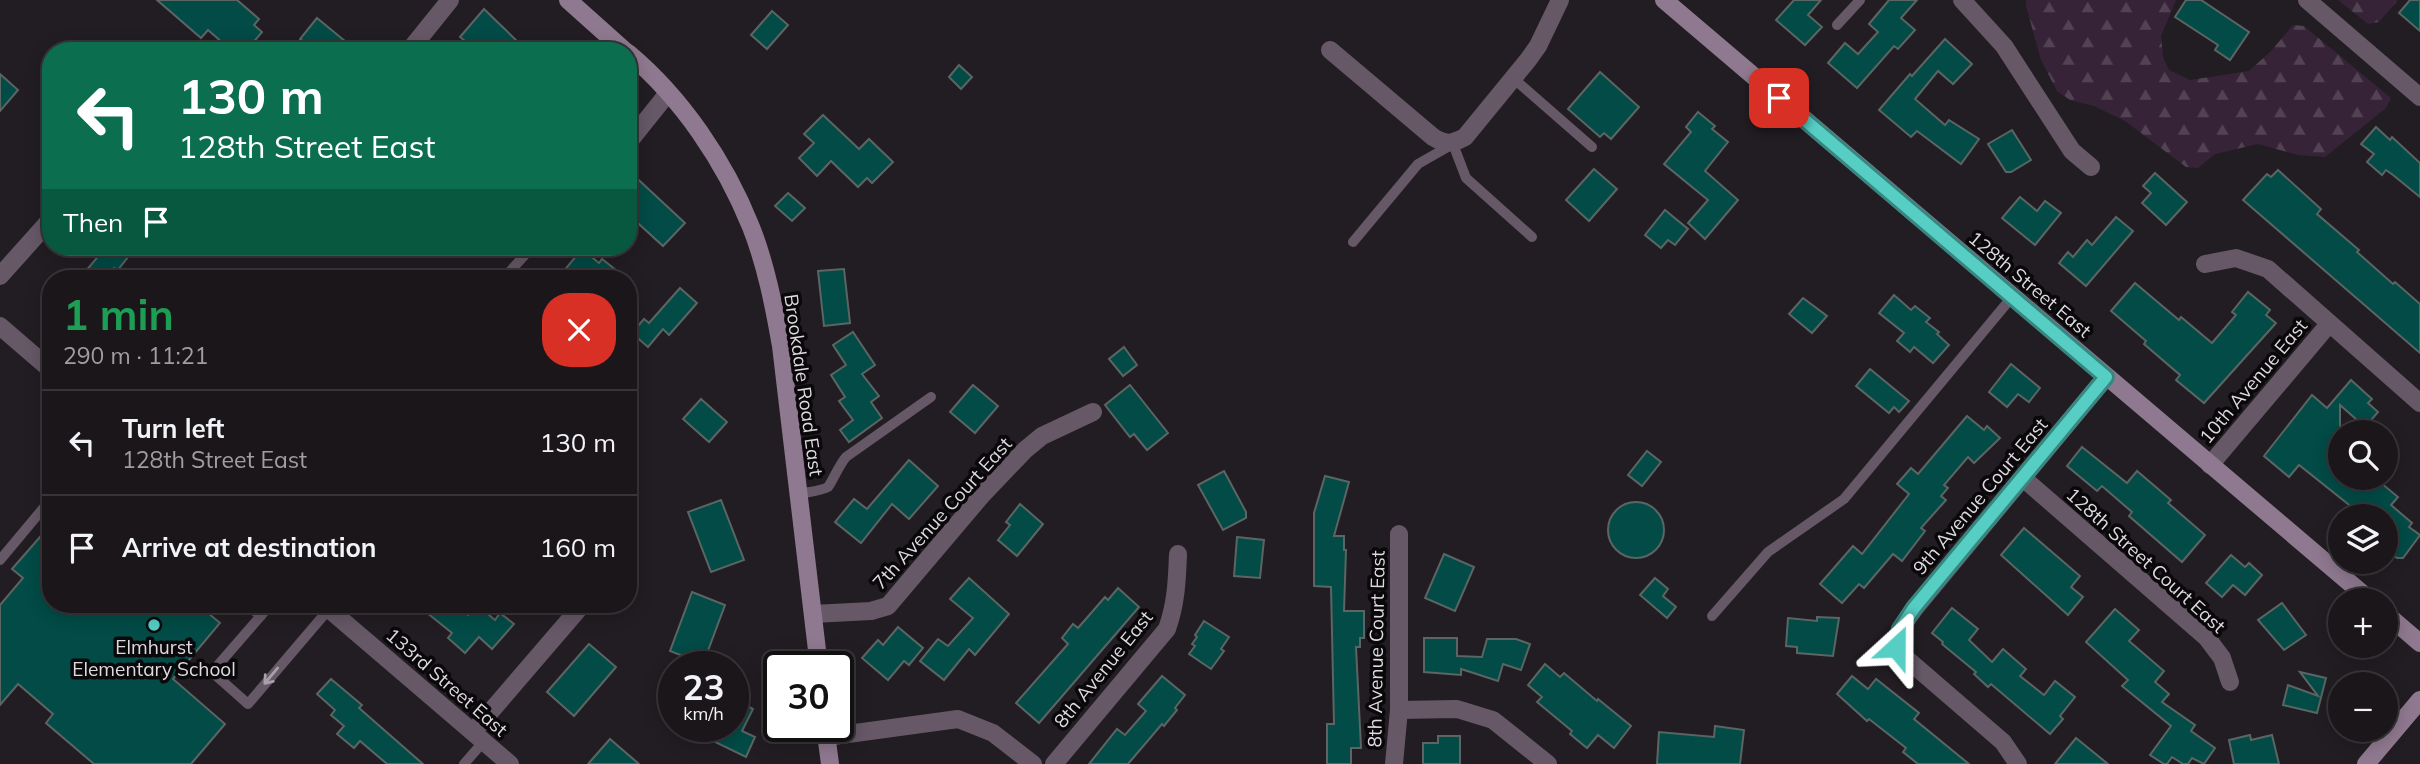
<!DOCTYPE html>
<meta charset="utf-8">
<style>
body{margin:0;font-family:Mulish,sans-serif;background:#272327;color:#f1f3f6;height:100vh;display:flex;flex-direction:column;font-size:26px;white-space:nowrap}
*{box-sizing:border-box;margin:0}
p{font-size:23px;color:#9f9fa2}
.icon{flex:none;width:38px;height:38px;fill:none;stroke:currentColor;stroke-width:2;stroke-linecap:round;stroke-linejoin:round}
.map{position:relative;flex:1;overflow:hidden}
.side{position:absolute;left:42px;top:270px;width:595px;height:343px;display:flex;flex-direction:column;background:#1a161a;border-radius:28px;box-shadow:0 4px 18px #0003,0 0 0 2px #383539}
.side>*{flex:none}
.top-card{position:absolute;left:42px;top:42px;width:595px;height:214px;border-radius:28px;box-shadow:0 4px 18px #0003,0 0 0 2px #383539;background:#0b6e4f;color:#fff;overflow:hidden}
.tools{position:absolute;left:2328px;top:420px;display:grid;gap:14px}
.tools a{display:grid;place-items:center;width:70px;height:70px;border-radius:50%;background:#1a161a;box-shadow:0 4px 18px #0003,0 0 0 2px #383539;font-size:35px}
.speed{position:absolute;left:658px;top:651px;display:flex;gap:14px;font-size:35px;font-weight:700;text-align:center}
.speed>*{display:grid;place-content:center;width:91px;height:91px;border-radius:50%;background:#1a161a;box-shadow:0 4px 18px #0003,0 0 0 2px #383539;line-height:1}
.speed small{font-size:18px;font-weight:400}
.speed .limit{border:4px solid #111;border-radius:10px;background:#fff;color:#111}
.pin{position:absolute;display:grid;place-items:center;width:60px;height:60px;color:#fff;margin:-30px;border-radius:14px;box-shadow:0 4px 10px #0006}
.me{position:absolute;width:77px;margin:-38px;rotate:24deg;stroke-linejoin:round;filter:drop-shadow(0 0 5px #0008)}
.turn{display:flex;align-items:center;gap:24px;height:147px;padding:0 21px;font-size:32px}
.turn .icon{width:91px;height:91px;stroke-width:2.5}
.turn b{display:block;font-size:49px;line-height:60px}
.then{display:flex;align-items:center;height:66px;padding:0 21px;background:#0003;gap:14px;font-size:26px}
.round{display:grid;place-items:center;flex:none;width:74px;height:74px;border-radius:28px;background:#272327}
.overview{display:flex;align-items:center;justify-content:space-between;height:119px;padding:0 21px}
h1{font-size:42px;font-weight:700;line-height:52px;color:#1e9e55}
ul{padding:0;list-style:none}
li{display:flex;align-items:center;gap:21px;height:105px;padding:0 21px;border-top:2px solid #383539}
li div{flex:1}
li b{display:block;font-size:26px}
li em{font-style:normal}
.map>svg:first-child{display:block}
.forest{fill:url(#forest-firs)}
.building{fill:#024b46;stroke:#5b6563;stroke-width:2}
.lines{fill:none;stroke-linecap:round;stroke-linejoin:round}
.lane{stroke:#665867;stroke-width:10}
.street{stroke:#665867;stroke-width:18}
.secondary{stroke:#8f7990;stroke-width:18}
.oneway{stroke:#a8a0a9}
.route-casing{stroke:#38867f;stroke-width:18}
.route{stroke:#56cec4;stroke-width:12}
.poi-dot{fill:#56cec4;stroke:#0a080a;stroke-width:2.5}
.labels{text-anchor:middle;stroke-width:7;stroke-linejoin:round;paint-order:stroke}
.street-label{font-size:19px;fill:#dedbdf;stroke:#0a080a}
.poi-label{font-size:19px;fill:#dedbdf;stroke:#0a080a}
</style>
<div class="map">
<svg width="2420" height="764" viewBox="0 0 2420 764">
<defs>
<pattern id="forest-firs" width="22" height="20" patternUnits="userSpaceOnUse" patternTransform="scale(1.75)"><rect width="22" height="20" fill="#362337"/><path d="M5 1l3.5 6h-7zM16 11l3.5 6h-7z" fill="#534254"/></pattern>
</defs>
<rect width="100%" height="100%" fill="#221d22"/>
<g class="forest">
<polygon points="2026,0 2176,0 2161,36 2163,57 2169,70 2190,80 2249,71 2271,51 2293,25 2304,26 2391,98 2386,108 2325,157 2298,155 2258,144 2215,154 2198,168 2186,167 2125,121 2094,106 2070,100 2057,91 2041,60 2026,6"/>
<polygon points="2338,0 2398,0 2379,22 2368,24"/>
</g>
<g class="building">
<polygon points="157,0 237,0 259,19 254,25 262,32 246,51 232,51 208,30 201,38"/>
<polygon points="1794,0 1821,0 1808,15 1822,27 1805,45 1776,20"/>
<polygon points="1889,0 1917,0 1901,18 1915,30 1898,49 1894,46 1857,88 1828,63 1845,43 1858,54 1878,32 1869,24"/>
<polygon points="2186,0 2201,0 2249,32 2230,60 2215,50 2218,45 2175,17"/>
<polygon points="2410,0 2420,0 2420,31 2399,13"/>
<polygon points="484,9 517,41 509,51 477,51 460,37"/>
<polygon points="772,11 788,25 767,49 751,35"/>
<polygon points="317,18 357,51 301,51 307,44 300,39"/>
<polygon points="1945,39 1972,64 1953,84 1938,71 1915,99 1945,125 1949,120 1979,139 1961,164 1917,131 1911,137 1879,110 1910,74 1912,76"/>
<polygon points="959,65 972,77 961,89 949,77"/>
<polygon points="1600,72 1639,107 1611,139 1604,133 1600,137 1568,109"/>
<polygon points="0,74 18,90 0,111"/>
<polygon points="1698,112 1715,126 1712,129 1728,142 1705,171 1738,200 1705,239 1688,223 1708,200 1664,164 1691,132 1686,127"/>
<polygon points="823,115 859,149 869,139 893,162 872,183 867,178 858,187 831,161 817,176 799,158 814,143 804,134"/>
<polygon points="2376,127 2390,140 2392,137 2420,163 2420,197 2393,175 2386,170 2382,175 2367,162 2374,154 2361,144"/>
<polygon points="2012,130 2031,160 2011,172 2006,172 1988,144"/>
<polygon points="1594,169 1617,189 1589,221 1566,200"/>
<polygon points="628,170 685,223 663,246 628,214"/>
<polygon points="2278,170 2321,209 2317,214 2359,250 2357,252 2393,284 2395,282 2420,304 2420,353 2243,200 2267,174 2271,177"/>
<polygon points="2155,173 2187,202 2166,225 2142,203 2151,193 2143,186"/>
<polygon points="788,193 805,208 792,221 775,206"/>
<polygon points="2020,197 2037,211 2045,201 2061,213 2035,245 2002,218"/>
<polygon points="1665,210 1688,229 1675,245 1668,240 1661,248 1645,235"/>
<polygon points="2116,217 2133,231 2086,286 2059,263 2068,252 2073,257 2087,240 2092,245"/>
<polygon points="106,247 136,247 117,271 114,268 106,278 92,278 85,272"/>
<polygon points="582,249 599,263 602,259 626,278 558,278"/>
<polygon points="844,269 850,323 824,326 818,271"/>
<polygon points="2135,283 2179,320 2181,317 2212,343 2236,315 2232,312 2248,292 2270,310 2266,315 2276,323 2204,403 2176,380 2180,375 2144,344 2146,341 2111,311"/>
<polygon points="680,288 697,303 669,335 663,329 648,347 632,333 644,319 649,323"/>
<polygon points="1894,295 1911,310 1915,306 1930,318 1926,322 1939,332 1937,334 1949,345 1933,363 1914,347 1910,352 1897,341 1904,333 1879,313"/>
<polygon points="1803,298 1827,316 1812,333 1789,314"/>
<polygon points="853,332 875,365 862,374 879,396 871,402 882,418 849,442 840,430 853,420 839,401 845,397 831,375 846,365 833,345"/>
<polygon points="1124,347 1137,365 1123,376 1109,359"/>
<polygon points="2011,364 2040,388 2029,402 2018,394 2007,407 1989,392"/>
<polygon points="1870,369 1909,401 1899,412 1894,407 1889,413 1856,386"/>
<polygon points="2351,380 2372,399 2368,403 2378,412 2365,427 2340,405 2340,478 2375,478 2398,497 2391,505 2412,523 2409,527 2420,535 2403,558 2397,558 2385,549 2385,516 2363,516 2299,465 2289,477 2264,456 2312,395 2327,408"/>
<polygon points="973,385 998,406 975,433 950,412"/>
<polygon points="1130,385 1168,433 1147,450 1134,434 1130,437 1105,405"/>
<polygon points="701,399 727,422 709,442 683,419"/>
<polygon points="1967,416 1984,430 1987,426 2000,438 1974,463 1968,457 1944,485 1948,488 1941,496 1946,500 1921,528 1925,531 1902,561 1893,554 1864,588 1859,584 1842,603 1820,584 1853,546 1862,554 1909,494 1897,484 1911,468 1918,474"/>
<polygon points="2082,447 2127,483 2137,471 2171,500 2168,503 2205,535 2182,562 2129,516 2132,512 2102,486 2097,491 2067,466"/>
<polygon points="1647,451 1661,462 1642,486 1628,475"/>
<polygon points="909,460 938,486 909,519 892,504 861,543 835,522 854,499 867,509"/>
<polygon points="1224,471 1246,512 1246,518 1223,530 1198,485"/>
<polygon points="1325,476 1349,482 1334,536 1344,536 1344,550 1346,550 1344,611 1364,611 1364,638 1360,638 1360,647 1356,647 1361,748 1351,748 1351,764 1327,764 1327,724 1334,724 1331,587 1314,586 1314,513"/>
<polygon points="721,500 744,560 711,572 688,512"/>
<circle cx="1636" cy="530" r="28"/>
<polygon points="1020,504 1043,524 1017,556 998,540 1010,525 1006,522"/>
<polygon points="2024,528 2080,576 2071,587 2083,597 2068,615 2001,555"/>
<polygon points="40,537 51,546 51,604 197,604 220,623 173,679 225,724 191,764 94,764 46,723 53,714 18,684 0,705 0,605 23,578 12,569"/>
<polygon points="1237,537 1264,540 1260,578 1234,576"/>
<polygon points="1444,554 1474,567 1455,611 1425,598"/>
<polygon points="2231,555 2245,567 2249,563 2262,575 2245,595 2233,585 2222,597 2206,583"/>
<polygon points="969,578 1009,614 975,655 969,649 944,680 920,661 938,639 948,646 973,618 950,599"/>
<polygon points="1655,578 1668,589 1663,596 1676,607 1667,618 1640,595"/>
<polygon points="1118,588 1139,607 1039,723 1016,703 1068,644 1062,638 1073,624 1078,628 1105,597 1108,600"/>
<polygon points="692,592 725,605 703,664 670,651"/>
<polygon points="2282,603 2306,635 2284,650 2258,620"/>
<polygon points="416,604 454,604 468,615 477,605 495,620 500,613 514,624 492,649 479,637 465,653 448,638 452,633"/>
<polygon points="1952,608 1978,629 1969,640 1992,662 2003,649 2026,669 2020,676 2044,695 2055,681 2075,697 2060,716 2063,719 2050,734 1991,684 1988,687 1974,674 1976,672 1942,644 1943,642 1932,633"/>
<polygon points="2115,609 2139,630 2129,641 2164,671 2155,682 2169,694 2162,702 2195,725 2191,731 2215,748 2204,764 2192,758 2188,764 2183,764 2172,757 2167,764 2164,764 2150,755 2171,726 2122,686 2128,680 2086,642"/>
<polygon points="1817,617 1839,618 1833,656 1797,653 1797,647 1786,646 1788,618 1817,621"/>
<polygon points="1204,621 1229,637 1221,649 1224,651 1211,669 1189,654 1195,646 1192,644 1197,637 1195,635"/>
<polygon points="898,627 923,648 909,665 904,661 888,680 862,658 878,640 883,645"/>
<polygon points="1424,638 1457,638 1457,656 1482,657 1487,639 1516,639 1530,644 1521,670 1503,664 1498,681 1461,669 1461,675 1424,672"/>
<polygon points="589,644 616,667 574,716 547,692"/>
<polygon points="1545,664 1560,677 1564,673 1597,701 1598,699 1631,726 1614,748 1598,735 1587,748 1570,734 1572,731 1537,702 1542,697 1528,685"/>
<polygon points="2300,672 2326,678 2317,713 2283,705 2288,685 2318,696"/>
<polygon points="1162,676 1185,695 1175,708 1177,710 1164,726 1162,724 1128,764 1089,764 1117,729 1125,735 1146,711 1138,704"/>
<polygon points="1852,676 1868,689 1876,679 1919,713 1914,719 1969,764 1918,764 1903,752 1906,748 1869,719 1867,721 1837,694"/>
<polygon points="331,679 362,705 359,708 423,764 387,764 360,741 354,748 337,734 344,726 331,715 335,710 317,694"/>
<polygon points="733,699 753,709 742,731 755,737 746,757 709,739 715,726 733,726"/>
<polygon points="1715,726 1744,730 1740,764 1657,764 1659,732 1714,737"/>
<polygon points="2250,735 2251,740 2272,735 2279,764 2234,764 2229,740"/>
<polygon points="1438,736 1460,736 1460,764 1423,764 1423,743 1438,743"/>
<polygon points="2076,738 2108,764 2055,764"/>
<polygon points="610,739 639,764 588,764"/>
</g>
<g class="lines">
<g class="lane">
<polyline points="1837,25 1860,0"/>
<polyline points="1513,78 1592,147"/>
<polyline points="1353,242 1418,164 1453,144 1466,178 1532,237"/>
<polyline points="504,278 532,247"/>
<path d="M799 494C807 492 821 491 828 487 831 484 839 465 846 457L931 397"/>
<polyline points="0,560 51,499"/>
<polyline points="246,604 261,616"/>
<polyline points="271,604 212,672 248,704 329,609"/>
<polyline points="1712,616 1768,552 1844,499 2012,297"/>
<polyline points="464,764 484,741"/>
</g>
<g class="street">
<polyline points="1962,0 2004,46 2072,151 2091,167"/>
<polyline points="2307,0 2420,97"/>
<path d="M1330 50 1433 137C1446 145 1452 144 1465 137L1528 60 1538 46 1560 0"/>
<polyline points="409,51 450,0"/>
<polyline points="628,143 668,93"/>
<polyline points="2205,264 2236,258 2268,269 2420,403"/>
<polyline points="0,276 51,219"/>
<polyline points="0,326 51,370"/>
<polyline points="2210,465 2329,324"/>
<polyline points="2023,478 2207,638 2222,658 2230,682"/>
<polyline points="323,604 510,764"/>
<polyline points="813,614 871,611 888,606 982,495 1025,450 1042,436 1093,412"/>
<polyline points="1399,710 1457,709 1493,720 1548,764"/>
<polyline points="473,732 583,604"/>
<polyline points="826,737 958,719 993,733 1033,764"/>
<path d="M1054 764 1167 629C1176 604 1177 581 1178 554"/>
<polyline points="1394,764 1399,710 1399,534"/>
<polyline points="2018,764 2003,742 1901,654 1896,647 1900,629 1915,608 2106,377"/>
</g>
<g class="secondary">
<polyline points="568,0 625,51"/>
<polyline points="1664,0 2370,600"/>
<path d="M628 53C682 98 725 162 751 227 766 265 774 306 781 346L819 667"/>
<polyline points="2385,613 2420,643"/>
<polyline points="825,726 830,764"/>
<polyline points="2366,764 2420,700"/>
</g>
</g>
<defs><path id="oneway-shaft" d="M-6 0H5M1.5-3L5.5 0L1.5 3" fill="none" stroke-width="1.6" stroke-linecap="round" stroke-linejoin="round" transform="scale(1.75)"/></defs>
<use class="oneway" href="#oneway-shaft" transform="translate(271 676) rotate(130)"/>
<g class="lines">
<defs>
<polyline id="route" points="1779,98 2106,377 1914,608 1900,629 1896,647"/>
</defs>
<use href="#route" class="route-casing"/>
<use href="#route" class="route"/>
</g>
<circle class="poi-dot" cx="154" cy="625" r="7"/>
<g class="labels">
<g class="street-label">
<text transform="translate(2030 284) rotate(40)" y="7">128th Street East</text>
<text transform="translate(2253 381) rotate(-50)" y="7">10th Avenue East</text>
<text transform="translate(804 385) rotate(82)" y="7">Brookdale Road East</text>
<text transform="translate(1980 496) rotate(-50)" y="7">9th Avenue Court East</text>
<text transform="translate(942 513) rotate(-48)" y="7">7th Avenue Court East</text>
<text transform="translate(2146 560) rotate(42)" y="7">128th Street Court East</text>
<text transform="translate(1376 649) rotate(-89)" y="7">8th Avenue Court East</text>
<text transform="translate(1103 669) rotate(-51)" y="7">8th Avenue East</text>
<text transform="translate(447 682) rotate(41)" y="7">133rd Street East</text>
</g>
<g class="poi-label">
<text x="154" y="654">Elmhurst<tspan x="154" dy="22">Elementary School</tspan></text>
</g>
</g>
</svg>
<div class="tools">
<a><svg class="icon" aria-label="search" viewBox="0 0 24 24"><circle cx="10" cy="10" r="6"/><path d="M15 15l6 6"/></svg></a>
<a><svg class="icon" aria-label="layers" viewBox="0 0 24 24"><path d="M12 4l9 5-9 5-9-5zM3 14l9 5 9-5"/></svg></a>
<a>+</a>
<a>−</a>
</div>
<div class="speed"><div>23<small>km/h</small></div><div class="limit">30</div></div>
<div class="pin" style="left:1779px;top:98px;background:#d93025"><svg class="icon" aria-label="arrive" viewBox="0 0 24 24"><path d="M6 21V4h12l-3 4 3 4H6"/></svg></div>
<svg class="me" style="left:1896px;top:647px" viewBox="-20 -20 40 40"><path d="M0-17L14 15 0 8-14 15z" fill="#56cec4" stroke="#fff" stroke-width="4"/></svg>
<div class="top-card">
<div class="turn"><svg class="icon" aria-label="left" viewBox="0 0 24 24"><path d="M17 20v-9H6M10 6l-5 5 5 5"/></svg><div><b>130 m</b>128th Street East</div></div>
<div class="then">Then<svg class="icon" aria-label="arrive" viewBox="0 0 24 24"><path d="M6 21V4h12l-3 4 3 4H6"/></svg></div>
</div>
<section class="side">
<div class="overview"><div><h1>1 min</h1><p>290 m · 11:21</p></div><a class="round" style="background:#d93025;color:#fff"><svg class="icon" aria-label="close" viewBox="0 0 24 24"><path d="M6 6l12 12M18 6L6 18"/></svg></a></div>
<ul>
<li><svg class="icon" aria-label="left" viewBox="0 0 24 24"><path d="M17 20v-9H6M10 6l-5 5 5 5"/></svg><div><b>Turn left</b><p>128th Street East</p></div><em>130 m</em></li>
<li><svg class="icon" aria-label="arrive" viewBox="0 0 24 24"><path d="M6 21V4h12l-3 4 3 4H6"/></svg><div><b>Arrive at destination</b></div><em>160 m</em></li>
</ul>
</section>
</div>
